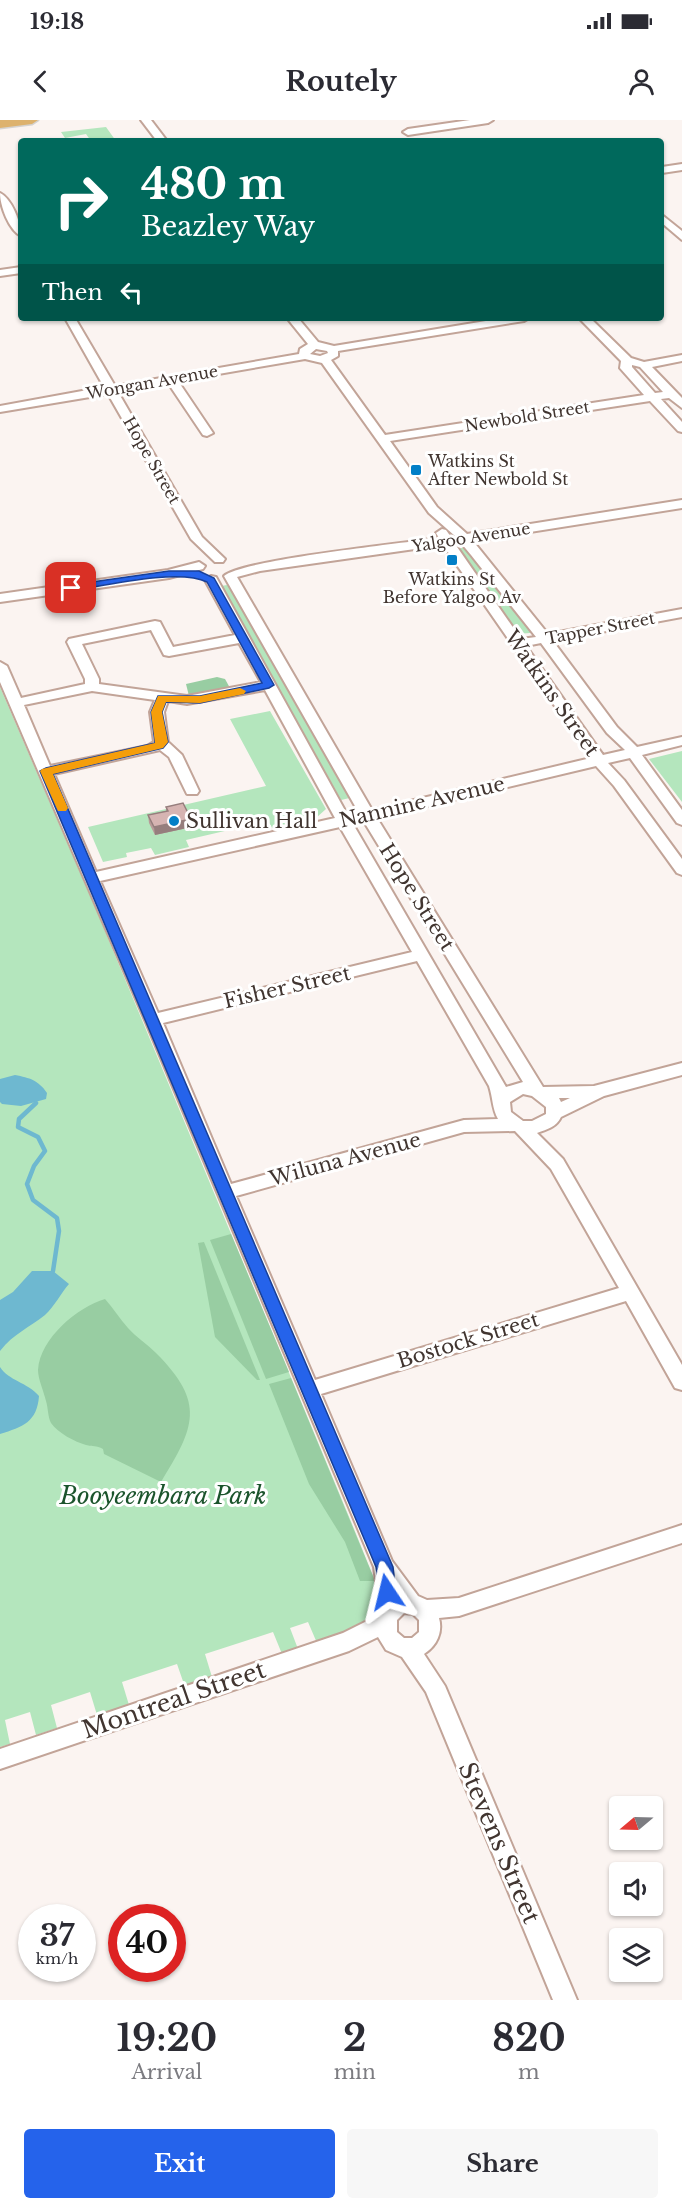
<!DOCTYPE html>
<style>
body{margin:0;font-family:"Libre Baskerville",serif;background:#f7f7f7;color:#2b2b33;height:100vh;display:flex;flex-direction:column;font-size:22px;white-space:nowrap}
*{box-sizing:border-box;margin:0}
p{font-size:20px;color:#7c7c81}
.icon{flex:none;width:33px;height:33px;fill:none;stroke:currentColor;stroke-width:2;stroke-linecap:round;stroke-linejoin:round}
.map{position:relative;height:1880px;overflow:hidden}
.panel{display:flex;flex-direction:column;background:#fff;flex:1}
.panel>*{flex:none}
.hud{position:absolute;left:18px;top:18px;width:646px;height:183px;border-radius:6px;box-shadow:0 2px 4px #0004;background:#00695c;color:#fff;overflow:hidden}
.needle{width:39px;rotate:251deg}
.fabs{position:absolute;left:609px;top:1676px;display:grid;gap:12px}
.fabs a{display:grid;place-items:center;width:54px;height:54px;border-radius:6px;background:#fff;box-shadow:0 2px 4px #0004;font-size:30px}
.speed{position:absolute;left:18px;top:1784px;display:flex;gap:12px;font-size:30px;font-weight:700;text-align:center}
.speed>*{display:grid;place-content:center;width:78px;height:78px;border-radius:50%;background:#fff;box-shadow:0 2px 4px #0004;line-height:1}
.speed small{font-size:15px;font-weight:400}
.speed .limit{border:9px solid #d22;background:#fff;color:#111}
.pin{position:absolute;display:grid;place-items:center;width:51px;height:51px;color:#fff;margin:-26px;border-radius:12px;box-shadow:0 3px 9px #0006}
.me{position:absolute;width:66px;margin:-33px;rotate:350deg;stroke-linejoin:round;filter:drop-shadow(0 0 4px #0008)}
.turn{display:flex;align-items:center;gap:21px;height:126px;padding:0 24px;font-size:27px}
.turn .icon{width:78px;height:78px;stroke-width:2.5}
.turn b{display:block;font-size:42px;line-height:51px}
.then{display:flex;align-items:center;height:57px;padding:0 24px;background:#0003;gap:12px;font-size:22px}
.eta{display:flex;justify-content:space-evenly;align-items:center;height:102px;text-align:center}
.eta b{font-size:36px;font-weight:700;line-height:42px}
.cta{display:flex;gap:12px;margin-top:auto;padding:12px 24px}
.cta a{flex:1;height:69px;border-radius:6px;background:#2563eb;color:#fff;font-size:24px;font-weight:700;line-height:69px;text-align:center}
.cta a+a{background:#f7f7f7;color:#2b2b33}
.status{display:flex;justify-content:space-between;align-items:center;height:42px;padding:0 30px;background:#fff;direction:ltr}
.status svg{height:16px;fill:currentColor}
header{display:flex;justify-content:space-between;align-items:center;height:78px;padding:0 24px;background:#fff;font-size:27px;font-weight:700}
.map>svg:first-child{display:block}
.green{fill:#b4e6bd}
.forest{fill:#98cda2}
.water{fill:#6eb8d0}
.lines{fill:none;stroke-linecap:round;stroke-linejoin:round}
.stream{stroke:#6eb8d0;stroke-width:4.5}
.minor-casing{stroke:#c2a498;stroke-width:4}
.major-casing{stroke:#d5d3d1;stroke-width:3}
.minor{fill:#fff;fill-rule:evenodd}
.major{fill:#ddb26e;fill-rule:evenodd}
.wall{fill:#b89b99}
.shaded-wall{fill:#967e7d}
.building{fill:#d6b4b2;stroke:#967e7d;stroke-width:1.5}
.route{fill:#2563eb;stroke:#184099;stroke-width:1.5}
.slow{fill:#f59e0b}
.poi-dot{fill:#027fc7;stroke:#fff;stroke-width:2}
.labels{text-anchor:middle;stroke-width:6;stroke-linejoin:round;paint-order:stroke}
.far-street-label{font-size:16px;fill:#413530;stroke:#fff}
.far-poi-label{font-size:16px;fill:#413530;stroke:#fff;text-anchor:start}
.street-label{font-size:20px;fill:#413530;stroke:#fff}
.poi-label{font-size:20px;fill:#413530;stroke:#fff;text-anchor:start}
.near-park-label{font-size:24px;font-style:italic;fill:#1b542c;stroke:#fff}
.near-street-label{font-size:24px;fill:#413530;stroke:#fff}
</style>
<div class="status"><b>19:18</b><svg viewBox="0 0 49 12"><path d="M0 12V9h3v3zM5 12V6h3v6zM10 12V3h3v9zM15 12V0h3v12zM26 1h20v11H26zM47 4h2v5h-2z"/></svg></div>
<header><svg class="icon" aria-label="back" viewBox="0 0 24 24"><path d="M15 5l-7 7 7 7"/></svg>Routely<svg class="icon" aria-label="person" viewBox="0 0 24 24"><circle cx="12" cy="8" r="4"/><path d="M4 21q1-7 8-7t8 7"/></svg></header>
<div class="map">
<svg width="682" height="1880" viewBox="0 0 682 1880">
<rect width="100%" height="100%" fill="#fbf4f1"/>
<g class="green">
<polygon points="106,7 116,21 91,21 86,14 65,18 61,12"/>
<polygon points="461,428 467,428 532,511 530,513 517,514 459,430"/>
<polygon points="227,465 248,490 354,677 341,680 221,466"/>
<polygon points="0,567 97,792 352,1404 380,1473 381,1490 369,1505 317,1523 308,1502 290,1508 298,1529 282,1534 273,1512 205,1534 212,1557 185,1567 177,1544 122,1562 129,1585 97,1595 90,1572 51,1585 57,1608 36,1615 30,1592 5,1600 10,1624 0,1627"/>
<polygon points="270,591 326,689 316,698 272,708 268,701 186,720 189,727 155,735 151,728 126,733 127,737 103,742 88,707 266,666 230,599"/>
<polygon points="682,631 682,682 649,639"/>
</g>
<g class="forest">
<polygon points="217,557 225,559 230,568 189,576 186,564"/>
<polygon points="231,1114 289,1252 266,1259 210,1120"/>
<polygon points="204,1122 260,1260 257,1260 215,1217 198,1123"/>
<path d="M105 1179C113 1188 120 1199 128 1208 136 1217 147 1224 156 1233 206 1283 195 1307 161 1362L104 1334 103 1329C96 1325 93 1327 86 1325 75 1322 58 1313 51 1303 48 1298 48 1287 46 1281 44 1272 38 1259 38 1250 40 1218 78 1187 105 1179Z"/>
<polygon points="291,1258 375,1461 360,1461 345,1422 309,1364 269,1264"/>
</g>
<g class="water">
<path d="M15 955C30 958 38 960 47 973L46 979 21 986 2 984 0 982V959Z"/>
<path d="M32 1151H53L69 1164C61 1173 54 1187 45 1195 29 1208 14 1213 0 1231V1180L13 1172Z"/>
<path d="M0 1247C9 1261 27 1262 39 1276 37 1302 23 1307 0 1314Z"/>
</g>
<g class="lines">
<polyline class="stream" points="36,983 19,999 18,1007 38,1017 45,1031 34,1046 27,1064 33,1080 57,1098 59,1111 53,1151"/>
<defs>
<g id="minor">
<polygon points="141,0 151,0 167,21 157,21"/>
<polygon points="470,0 493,0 488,3 408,15 403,12 408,9"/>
<polygon points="682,44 682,50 662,53 662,47"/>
<path d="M0 73C12 79 21 103 21 116 9 110 0 86 0 73Z"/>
<polygon points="662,95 682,111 682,120 662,103"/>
<polygon points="21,147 21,153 0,156 0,150"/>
<path d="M65 198H75L115 266 299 234 300 229 308 224 287 198H298L318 222 334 226 504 198H529L524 201 338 231V236L331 240 385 315 644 275 620 248 621 241 579 198H590L631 238 644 242 682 235V241L652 247 682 278V288L669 278 661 279 682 302V312L678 311 650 281 390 321 437 387 467 414 682 380V388L473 421 548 514 682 489V497L553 521 617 607 637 627 682 617V625L642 635 682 690V705L677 703 630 638 608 643 624 660 682 739V755L677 753 614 666 596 646 377 698 543 967 594 966 682 943V955L604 976 561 997C556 1007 548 1009 537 1013L563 1039 682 1245V1270L675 1268 626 1181 321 1274 392 1441 418 1476 427 1480 459 1478 682 1405V1423L459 1496 439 1498C443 1512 437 1526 424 1534L445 1566 577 1880H553L426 1572 402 1537 386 1530 378 1517 349 1531 0 1649V1629L343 1513 377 1496 380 1491 374 1447 145 900 0 562V542L7 546 21 578 85 564V559L67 522 69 519 155 501 160 502 173 527 235 515 205 460 211 456 216 457 348 696 359 693 224 456C241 440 405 423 439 418L436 413 442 409 446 410 451 417 455 416 429 393 322 243 305 239 178 261 213 313 207 316 203 315 168 263 118 272 202 417 225 439 223 442H215L191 419 108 274 0 292V286L104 267ZM316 229 327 231 328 233 320 236 310 234ZM632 245 640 247 663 272 655 273 632 247ZM461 423 471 435 536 517 521 519 455 424ZM443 425 591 638 372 690 237 457 260 451ZM151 510 164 535 169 536 239 523 261 562 187 576 99 564V559L82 524ZM541 523 607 613 625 630 603 635 526 526ZM265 570 335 698 96 752 54 654 160 630 169 637 187 674H197L199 671 182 635 168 622 164 592 168 581 187 584ZM92 571 155 580 150 592 154 622 147 626 50 646 24 585ZM364 701 366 705 523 962 506 967 353 704ZM340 707 412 832 158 893 100 761ZM417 841 489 966C493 978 492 988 498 999L464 1000 231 1064 163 903ZM523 974 532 976 546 987V994L532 1001H523L511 992 510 982ZM559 978H570L561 982ZM515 1011 551 1049 619 1168 315 1260 236 1076 464 1012ZM404 1493 413 1494 419 1500V1512L412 1518H404L397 1512V1500Z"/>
<polygon points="199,442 205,446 203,449 169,458 0,482 0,474 168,450"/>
</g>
<polygon id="major" points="0,0 38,0 32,4 0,8"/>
</defs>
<use href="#minor" class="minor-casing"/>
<use href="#major" class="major-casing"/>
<use href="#minor" class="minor"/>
<use href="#major" class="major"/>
</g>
<polygon class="wall" points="166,687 192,707 155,715 149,703 148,695 166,691"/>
<polygon class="shaded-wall" points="191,699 192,707 155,715 154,707"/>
<polygon class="building" points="183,683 191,699 154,707 148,695 168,691 166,687"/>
<path class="route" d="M169 451H199L214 458 274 565 269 568 200 583 166 582 162 592 168 622 163 628 53 654 393 1447 396 1472 393 1477 387 1480 381 1477 376 1447 40 651 46 648 155 623 151 592 158 576H200L262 563 207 462C178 448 104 466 71 471L66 468 71 465Z"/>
<polygon class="slow" points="240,568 246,571 244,574 200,583 166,582 162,592 168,622 163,628 53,654 68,688 66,691 58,691 40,651 42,649 155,623 151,592 158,576 200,576"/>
<g class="poi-dot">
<rect x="410" y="344" width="12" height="12" rx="3"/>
<rect x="446" y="434" width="12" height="12" rx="3"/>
<circle cx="174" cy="701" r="6"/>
</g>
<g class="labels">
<g class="far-street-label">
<text transform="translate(152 262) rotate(-10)" y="6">Wongan Avenue</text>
<text transform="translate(527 296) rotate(-9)" y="6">Newbold Street</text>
<text transform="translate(152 340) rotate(60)" y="6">Hope Street</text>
<text transform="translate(471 417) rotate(-9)" y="6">Yalgoo Avenue</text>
<text transform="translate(600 508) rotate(-11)" y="6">Tapper Street</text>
</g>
<g class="far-poi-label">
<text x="428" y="347">Watkins St<tspan x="428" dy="18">After Newbold St</tspan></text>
<text x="452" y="465" text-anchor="middle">Watkins St<tspan x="452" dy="18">Before Yalgoo Av</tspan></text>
</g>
<g class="street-label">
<text transform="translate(552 573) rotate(55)" y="7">Watkins Street</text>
<text transform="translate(422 682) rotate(-13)" y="7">Nannine Avenue</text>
<text transform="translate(417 777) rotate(58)" y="7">Hope Street</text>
<text transform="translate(287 867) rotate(-13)" y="7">Fisher Street</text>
<text transform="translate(345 1039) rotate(-15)" y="7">Wiluna Avenue</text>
<text transform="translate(468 1220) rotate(-17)" y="7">Bostock Street</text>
</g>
<g class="poi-label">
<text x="186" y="708">Sullivan Hall</text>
</g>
<g class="near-park-label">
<text x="163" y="1384">Booyeembara Park</text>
</g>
<g class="near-street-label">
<text transform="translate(174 1580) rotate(-19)" y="8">Montreal Street</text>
<text transform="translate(499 1723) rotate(67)" y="8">Stevens Street</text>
</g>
</g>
</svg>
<div class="fabs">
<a><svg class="needle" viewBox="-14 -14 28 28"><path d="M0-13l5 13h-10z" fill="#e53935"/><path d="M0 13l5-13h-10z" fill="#7c7c81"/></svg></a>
<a><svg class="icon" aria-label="sound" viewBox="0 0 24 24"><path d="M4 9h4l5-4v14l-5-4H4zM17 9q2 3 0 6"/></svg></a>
<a><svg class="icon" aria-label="layers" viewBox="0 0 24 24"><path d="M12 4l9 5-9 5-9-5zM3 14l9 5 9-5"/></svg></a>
</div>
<div class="speed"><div>37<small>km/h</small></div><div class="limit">40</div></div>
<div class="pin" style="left:71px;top:468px;background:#d93025"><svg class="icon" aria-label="arrive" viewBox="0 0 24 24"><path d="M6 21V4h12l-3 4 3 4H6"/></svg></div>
<svg class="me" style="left:387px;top:1472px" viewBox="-20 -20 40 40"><path d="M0-17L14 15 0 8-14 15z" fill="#2563eb" stroke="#fff" stroke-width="4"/></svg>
<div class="hud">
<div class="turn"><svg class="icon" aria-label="right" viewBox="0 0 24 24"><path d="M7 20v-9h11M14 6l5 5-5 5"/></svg><div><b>480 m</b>Beazley Way</div></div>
<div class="then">Then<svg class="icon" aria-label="left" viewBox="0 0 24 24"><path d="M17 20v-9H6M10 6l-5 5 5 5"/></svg></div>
</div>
</div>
<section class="panel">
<div class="eta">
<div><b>19:20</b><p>Arrival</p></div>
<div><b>2</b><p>min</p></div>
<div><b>820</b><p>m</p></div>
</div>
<div class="cta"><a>Exit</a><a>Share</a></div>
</section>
